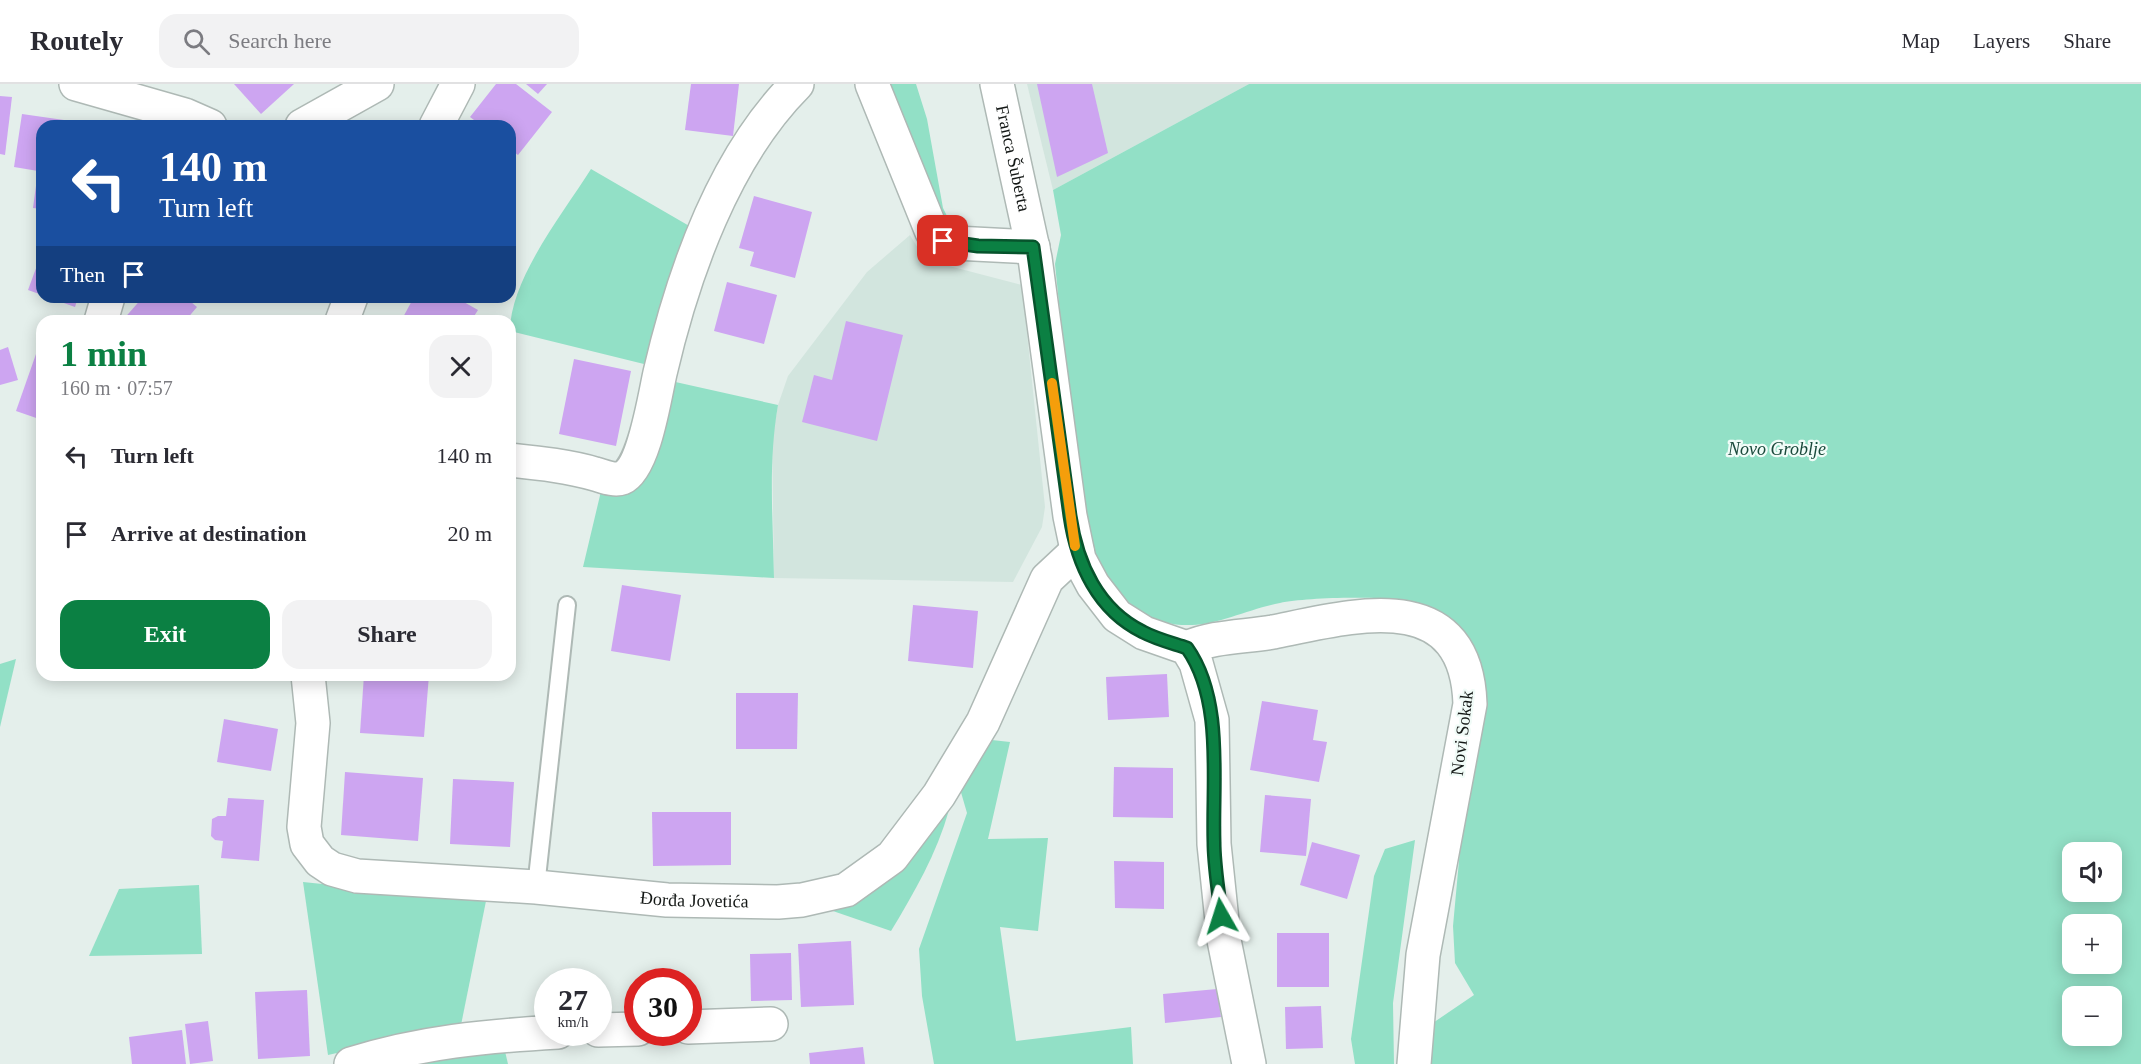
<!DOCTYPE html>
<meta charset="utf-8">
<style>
body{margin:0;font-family:"Times New Roman",serif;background:#f2f2f3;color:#2b2b33;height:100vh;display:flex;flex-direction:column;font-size:22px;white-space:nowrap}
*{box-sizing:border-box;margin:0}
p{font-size:20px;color:#7c7c81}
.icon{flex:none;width:33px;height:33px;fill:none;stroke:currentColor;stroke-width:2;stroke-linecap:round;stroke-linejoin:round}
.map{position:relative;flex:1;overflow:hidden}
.drawer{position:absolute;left:36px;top:231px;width:480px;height:366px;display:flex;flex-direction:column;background:#fff;border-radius:18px;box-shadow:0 3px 15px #0003}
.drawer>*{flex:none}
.banner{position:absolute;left:36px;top:36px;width:480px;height:183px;border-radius:18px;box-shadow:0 3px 15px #0003;background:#1a4fa0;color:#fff;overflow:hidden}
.buttons{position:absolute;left:2062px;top:758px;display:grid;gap:12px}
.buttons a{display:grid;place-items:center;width:60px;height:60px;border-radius:12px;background:#fff;box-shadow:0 3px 15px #0003;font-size:30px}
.speed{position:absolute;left:534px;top:884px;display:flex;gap:12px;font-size:30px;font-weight:700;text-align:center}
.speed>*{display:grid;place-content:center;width:78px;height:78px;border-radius:50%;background:#fff;box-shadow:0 3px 15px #0003;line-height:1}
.speed small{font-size:15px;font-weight:400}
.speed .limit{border:9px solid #d22;background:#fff;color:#111}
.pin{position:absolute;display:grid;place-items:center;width:51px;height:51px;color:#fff;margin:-26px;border-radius:12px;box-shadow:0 3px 9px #0006}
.me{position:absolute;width:66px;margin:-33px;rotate:354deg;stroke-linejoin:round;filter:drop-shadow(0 0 4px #0008)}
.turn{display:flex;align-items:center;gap:21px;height:126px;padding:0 24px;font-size:27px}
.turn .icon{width:78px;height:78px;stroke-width:2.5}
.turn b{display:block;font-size:42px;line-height:51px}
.then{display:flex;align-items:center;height:57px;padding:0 24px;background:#0003;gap:12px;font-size:22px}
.round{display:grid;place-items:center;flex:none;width:63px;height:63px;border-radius:18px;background:#f2f2f3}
.headline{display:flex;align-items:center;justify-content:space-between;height:102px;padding:0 24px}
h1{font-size:36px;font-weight:600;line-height:45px;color:#0b8043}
.action{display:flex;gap:12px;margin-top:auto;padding:12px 24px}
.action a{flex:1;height:69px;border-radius:18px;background:#0b8043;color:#fff;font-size:24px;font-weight:600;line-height:69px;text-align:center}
.action a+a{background:#f2f2f3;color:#2b2b33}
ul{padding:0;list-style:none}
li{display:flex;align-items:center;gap:18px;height:78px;padding:0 24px}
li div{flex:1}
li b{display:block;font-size:22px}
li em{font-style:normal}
header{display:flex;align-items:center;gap:36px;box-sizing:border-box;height:84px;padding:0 30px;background:#fff;border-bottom:2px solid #e1e1e2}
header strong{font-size:28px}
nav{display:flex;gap:33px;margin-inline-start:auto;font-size:21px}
.search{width:420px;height:54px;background:#f2f2f3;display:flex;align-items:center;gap:15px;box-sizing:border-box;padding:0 21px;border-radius:18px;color:#7c7c81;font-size:22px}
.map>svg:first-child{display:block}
.built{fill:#d2e5de}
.green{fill:#92e0c6;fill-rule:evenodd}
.building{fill:#cda5f1}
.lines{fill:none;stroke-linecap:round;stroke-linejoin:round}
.service-casing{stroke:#aeb9b5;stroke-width:20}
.minor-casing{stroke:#aeb9b5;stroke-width:36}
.service{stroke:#fff;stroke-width:16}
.minor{stroke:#fff;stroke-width:33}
.route-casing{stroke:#07532c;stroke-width:15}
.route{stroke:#0b8043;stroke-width:10}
.slow{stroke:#f59e0b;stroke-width:10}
.labels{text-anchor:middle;stroke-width:4.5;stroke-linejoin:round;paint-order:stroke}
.street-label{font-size:18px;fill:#141816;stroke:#f1fcf8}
.park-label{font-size:18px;font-style:italic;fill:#19493b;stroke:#f1fcf8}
</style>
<header>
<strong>Routely</strong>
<div class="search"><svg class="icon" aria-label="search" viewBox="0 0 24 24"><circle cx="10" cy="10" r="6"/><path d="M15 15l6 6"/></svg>Search here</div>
<nav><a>Map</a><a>Layers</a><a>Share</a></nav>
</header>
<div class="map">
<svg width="2141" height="980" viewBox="0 0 2141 980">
<rect width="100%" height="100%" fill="#e4efeb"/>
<g class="built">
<polygon points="1027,0 1249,0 1053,106"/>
<polygon points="910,151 919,166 930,177 1022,201 1045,423 1042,443 1013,498 774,494 772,354 778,321 788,292 867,188"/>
</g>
<g class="green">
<polygon points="882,0 916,0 927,35 943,124 950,138 937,131 907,41"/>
<path d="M1249 0H2141V980H1424V945L1474 911 1455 879 1453 842 1461 755 1469 560C1456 544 1442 526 1421 520 1394 511 1309 513 1280 519 1252 524 1219 540 1192 541 1122 544 1093 475 1079 418L1055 180 1061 151 1053 106ZM2073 768H2112V807H2073ZM2073 840H2112V879H2073ZM2073 912H2112V951H2073Z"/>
<path d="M591 85 691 143 648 281 510 247C510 195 564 128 591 85Z"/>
<path d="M671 297 778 321C768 378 773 436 774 494L583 483 602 403 645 392 656 376Z"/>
<polygon points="16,575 0,643 0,580"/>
<polygon points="992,656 1010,658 988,755 1048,754 1038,847 1000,843 1016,957 1131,943 1133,980 934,980 922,912 919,865 967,729 958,698"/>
<path d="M945 719 949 726C937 769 914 809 891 847L830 826Z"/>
<polygon points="1415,756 1393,919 1394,980 1355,980 1351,955 1374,792 1385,765"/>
<polygon points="303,798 486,817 461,941 328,971"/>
<polygon points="199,801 202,870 89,872 119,805"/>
<polygon points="504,963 508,980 399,980"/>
</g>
<g class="building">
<polygon points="234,0 294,0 261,30"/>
<polygon points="496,0 516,0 552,28 518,71 510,65 510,42 482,42 470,33"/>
<polygon points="526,0 547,0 538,10"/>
<polygon points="691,0 739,0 733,52 685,46"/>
<polygon points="1037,0 1092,0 1108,69 1057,93"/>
<polygon points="0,12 12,13 5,71 0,70"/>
<polygon points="22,30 99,41 42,42 42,125 33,124 38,87 14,83"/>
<polygon points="754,112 812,128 795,194 750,182 754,168 739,164"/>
<polygon points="42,168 42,211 28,206"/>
<polygon points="727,198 777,211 764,260 714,247"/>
<polygon points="47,213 78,213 75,223"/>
<polygon points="143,213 185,213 197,223 186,236 188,237 122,237"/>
<polygon points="414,213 455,213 478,226 471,237 401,237"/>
<polygon points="846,237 903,251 877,357 802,338 814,291 832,296"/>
<polygon points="8,263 18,296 0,301 0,266"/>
<polygon points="36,270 42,272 42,336 16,327"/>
<polygon points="574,275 631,287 616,362 559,350"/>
<polygon points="622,501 681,511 670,577 611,567"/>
<polygon points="913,521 978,527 973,584 908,577"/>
<polygon points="1167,590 1169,633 1108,636 1106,593"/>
<polygon points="364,591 429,591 424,653 360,649"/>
<polygon points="736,609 798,609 797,665 736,665"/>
<polygon points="1262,617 1318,626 1313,656 1327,658 1319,698 1250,686"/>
<polygon points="224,635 278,645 271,687 217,678"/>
<polygon points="1114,683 1173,684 1173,734 1113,733"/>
<polygon points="345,688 423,694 418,757 341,751"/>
<polygon points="453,695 514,698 510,763 450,760"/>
<polygon points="1265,711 1311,715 1306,772 1260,768"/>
<polygon points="228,714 264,716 259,777 221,774 223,757 215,756 211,752 212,735 218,732 226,732"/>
<polygon points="652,728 731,728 731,781 653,782"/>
<polygon points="1312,758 1360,771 1347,815 1300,801"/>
<polygon points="1114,777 1164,778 1164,825 1115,824"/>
<rect x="1277" y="849" width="52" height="54"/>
<polygon points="851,857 854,921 801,923 798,860"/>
<polygon points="791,869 792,916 751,917 750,870"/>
<polygon points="1217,905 1221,933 1165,939 1163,910"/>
<polygon points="307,906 310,972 258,975 255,908"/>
<polygon points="1321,922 1323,964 1286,965 1285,923"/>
<polygon points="208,937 213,977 190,980 185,940"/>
<polygon points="182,946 186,980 132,980 129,953"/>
<polygon points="863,963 865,980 810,980 809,969"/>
</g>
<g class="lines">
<defs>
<polyline id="service" points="536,803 567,521"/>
<g id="minor">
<polyline points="76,0 185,31 210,42"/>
<polyline points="872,0 932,148 943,157 955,159 1033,163"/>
<path id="s1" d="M997 0 1035 174 1070 432 1079 475 1093 501 1117 532 1144 549 1187 564 1196 579 1212 636 1214 760 1224 856 1249 980"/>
<polyline points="302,42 377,0"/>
<polyline points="436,42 458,0"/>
<polyline points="101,237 108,213"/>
<polyline points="342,237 351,213"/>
<path d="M510 376C538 379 568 382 595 390 603 392 614 397 622 394 644 385 655 311 660 289 683 190 724 73 797 0"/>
<path d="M1187 564C1213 552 1245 553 1273 548 1352 532 1466 499 1470 620L1423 871 1414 980"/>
<path id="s2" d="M308 591 313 639 304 743 307 760 320 777 332 785 357 792 536 803 667 816 778 818 802 816 846 806 892 773 939 711 983 638 1047 495 1077 467"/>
<polyline points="688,943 771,940"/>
<polyline points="598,946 638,945"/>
<path d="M351 980C420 958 487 952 558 948"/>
</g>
</defs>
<use href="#service" class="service-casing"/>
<use href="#minor" class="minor-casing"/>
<use href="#service" class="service"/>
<use href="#minor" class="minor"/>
</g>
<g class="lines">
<defs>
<path id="route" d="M943 157 978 162 1033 163 1070 432C1077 480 1098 526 1143 548 1156 555 1172 559 1187 564 1224 616 1212 698 1214 758 1214 783 1219 808 1221 832"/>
</defs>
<use href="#route" class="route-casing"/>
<use href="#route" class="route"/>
<polyline class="slow" points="1052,299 1075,462"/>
</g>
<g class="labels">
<g class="street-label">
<text dy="6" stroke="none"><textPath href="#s1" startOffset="76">Franca Šuberta</textPath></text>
<text transform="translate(1462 649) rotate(-83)" y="6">Novi Sokak</text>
<text dy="6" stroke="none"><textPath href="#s2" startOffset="570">Đorđa Jovetića</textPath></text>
</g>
<g class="park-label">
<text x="1777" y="371">Novo Groblje</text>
</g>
</g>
</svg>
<div class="buttons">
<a><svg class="icon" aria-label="sound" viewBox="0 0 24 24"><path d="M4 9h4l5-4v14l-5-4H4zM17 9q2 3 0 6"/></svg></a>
<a>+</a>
<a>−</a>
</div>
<div class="speed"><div>27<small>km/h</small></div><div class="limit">30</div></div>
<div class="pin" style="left:943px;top:157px;background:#d93025"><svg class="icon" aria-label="arrive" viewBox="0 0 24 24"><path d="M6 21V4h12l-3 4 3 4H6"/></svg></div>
<svg class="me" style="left:1221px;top:832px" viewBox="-20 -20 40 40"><path d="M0-17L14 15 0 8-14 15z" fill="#0b8043" stroke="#fff" stroke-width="4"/></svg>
<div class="banner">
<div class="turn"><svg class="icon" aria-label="left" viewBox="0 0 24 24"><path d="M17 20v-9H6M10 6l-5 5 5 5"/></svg><div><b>140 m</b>Turn left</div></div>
<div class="then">Then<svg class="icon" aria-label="arrive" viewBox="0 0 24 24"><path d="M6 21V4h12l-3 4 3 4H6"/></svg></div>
</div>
<section class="drawer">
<div class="headline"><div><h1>1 min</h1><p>160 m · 07:57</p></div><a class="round"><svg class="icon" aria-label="close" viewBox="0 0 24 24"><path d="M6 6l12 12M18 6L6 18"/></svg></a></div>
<ul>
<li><svg class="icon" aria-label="left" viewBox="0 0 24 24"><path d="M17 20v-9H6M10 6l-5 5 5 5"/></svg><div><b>Turn left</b></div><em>140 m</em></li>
<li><svg class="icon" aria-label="arrive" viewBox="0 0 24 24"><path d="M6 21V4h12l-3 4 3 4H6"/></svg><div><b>Arrive at destination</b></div><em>20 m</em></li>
</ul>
<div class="action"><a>Exit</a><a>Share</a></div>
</section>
</div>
